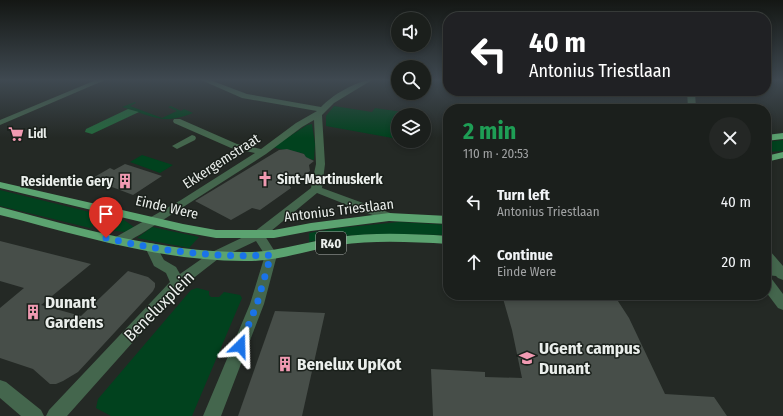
<!DOCTYPE html>
<meta charset="utf-8">
<style>
body{margin:0;font-family:"Fira Sans Condensed",sans-serif;background:#242725;color:#f1f3f6;height:100vh;display:flex;flex-direction:column;font-size:15px;white-space:nowrap}
*{box-sizing:border-box;margin:0}
p{font-size:13px;color:#a0a2a3}
.icon{flex:none;width:22px;height:22px;fill:none;stroke:currentColor;stroke-width:2;stroke-linecap:round;stroke-linejoin:round}
.map{position:relative;flex:1;overflow:hidden}
.side{position:absolute;left:443px;top:104px;width:328px;height:196px;display:flex;flex-direction:column;background:#1b1f1c;border-radius:16px;box-shadow:0 2px 6px #0003,0 0 0 1px #393d3b}
.side>*{flex:none}
.hud{position:absolute;left:443px;top:12px;width:328px;height:84px;border-radius:16px;box-shadow:0 2px 6px #0003,0 0 0 1px #393d3b;background:#202124;color:#fff;overflow:hidden}
.controls{position:absolute;left:391px;top:12px;display:grid;gap:8px}
.controls a{display:grid;place-items:center;width:40px;height:40px;border-radius:50%;background:#1b1f1c;box-shadow:0 2px 6px #0003,0 0 0 1px #393d3b;font-size:20px}
.pin{position:absolute;display:grid;place-items:center;width:34px;height:34px;color:#fff;margin:-41px -17px;border-radius:50% 50% 50% 0;rotate:-45deg;box-shadow:0 0 4px #0007}
.pin .icon{rotate:45deg}
.me{position:absolute;width:44px;margin:-22px;rotate:22deg;stroke-linejoin:round;filter:drop-shadow(0 0 3px #0008)}
.turn{display:flex;align-items:center;gap:14px;height:84px;padding:0 20px;font-size:18px}
.turn .icon{width:52px;height:52px;stroke-width:2.5}
.turn b{display:block;font-size:28px;line-height:34px}
.round{display:grid;place-items:center;flex:none;width:42px;height:42px;border-radius:21px;background:#242725}
.head{display:flex;align-items:center;justify-content:space-between;height:68px;padding:0 20px}
h1{font-size:24px;font-weight:700;line-height:30px;color:#1e9e55}
ul{padding:0;list-style:none}
li{display:flex;align-items:center;gap:12px;height:60px;padding:0 20px}
li div{flex:1}
li b{display:block;font-size:15px}
li em{font-style:normal}
.map>svg:first-child{display:block}
.green{fill:#01421e}
.forest{fill:#23683c}
.building{fill:#474e49}
.lines{fill:none;stroke-linecap:round;stroke-linejoin:round}
.minor{fill:#44664d;fill-rule:evenodd}
.tertiary{fill:#44664d;fill-rule:evenodd}
.primary{fill:#5ba370;fill-rule:evenodd}
.route{stroke:#1a73e8;stroke-width:7;stroke-dasharray:0 12.6}
.labels{text-anchor:middle;stroke-width:3;stroke-linejoin:round;paint-order:stroke}
.far-poi-label{font-size:12px;font-weight:bold;fill:#eaeeeb;stroke:#1a201b;text-anchor:start}
.shield{fill:#1a201b;stroke:#acb0ad;stroke-width:1}
.shield-label{font-size:13px;font-weight:bold;fill:#eaeeeb}
.street-label{font-size:14px;fill:#eaeeeb;stroke:#1a201b}
.poi-label{font-size:14px;font-weight:bold;fill:#eaeeeb;stroke:#1a201b;text-anchor:start}
.near-poi-label{font-size:17px;font-weight:bold;fill:#eaeeeb;stroke:#1a201b;text-anchor:start}
.near-street-label{font-size:17px;fill:#eaeeeb;stroke:#1a201b}
</style>
<div class="map">
<svg width="783" height="416" viewBox="0 0 783 416">
<rect width="100%" height="100%" fill="#242925"/>
<g class="green">
<path d="M135 102 136 103 130 106 162 118 177 111 168 107 171 106 181 111 184 109 193 113C161 126 151 115 122 107Z"/>
<polygon points="334,106 372,112 375,108 423,115 398,115 398,139 326,126 326,116"/>
<path d="M312 124 315 144 314 160 305 158 304 154C294 150 283 151 273 147L307 125Z"/>
<polygon points="783,140 783,151 766,152 766,142"/>
<polygon points="142,155 173,165 160,173 130,162"/>
<polygon points="0,190 106,216 90,228 0,206"/>
<polygon points="111,217 124,220 134,227 125,232 96,229"/>
<polygon points="399,222 448,225 448,235 376,234 342,236 309,242 309,233 339,228"/>
<polygon points="152,227 199,237 189,248 137,238"/>
<polygon points="197,288 209,291 209,295 211,297 219,297 224,292 240,295 242,298 192,416 111,416 96,408 98,399 191,290"/>
</g>
<polygon class="forest" points="128,109 139,112 92,134 85,132 86,129"/>
<g class="building">
<polygon points="287,149 304,154 306,157 314,161 309,165 310,171 289,185 291,188 260,210 252,208 231,220 195,201 279,150"/>
<polygon points="125,164 162,176 133,195 91,179 110,168 114,170"/>
<polygon points="0,241 91,264 41,305 81,316 128,271 148,277 155,283 155,287 153,291 78,372 63,381 56,384 50,384 33,369 0,358 0,308 24,288 0,281"/>
<polygon points="502,295 614,295 629,318 665,394 714,397 727,416 433,416 431,369 485,372 485,377 522,378 512,330"/>
<polygon points="275,311 325,313 302,416 238,416"/>
</g>
<g class="lines">
<g class="minor">
<polygon points="96,80 105,80 0,125 0,120"/>
<path d="M201 80H210L247 94 321 107C331 96 357 80 372 80L334 103 322 115 325 164 322 188 393 214 395 217 393 220H385L317 193 265 236 277 255 264 304 221 416H203L250 304 265 255 256 241 218 259 182 287 67 416H46L49 410 170 282 166 273 154 266 145 247 147 244 151 243 155 244 164 260 176 267 180 274 210 253 254 232 311 188 316 164 314 120 302 127 266 154 141 234C133 238 123 247 114 244L112 241 114 238 181 200 255 153 231 148 174 123 173 121 174 119H180L237 144 261 149 296 123 317 111 242 98Z"/>
<polygon points="192,135 195,136 196,138 195,140 177,149 172,146"/>
</g>
<g class="tertiary">
<polygon points="687,91 695,91 696,109 688,109"/>
<polygon points="766,250 770,251 783,266 783,280 778,278 776,276 766,275 766,265 768,265 766,263"/>
<polygon points="766,277 771,278 783,294 783,310 778,308 766,292"/>
<polygon points="0,380 6,382 41,410 44,416 21,416 0,398"/>
</g>
<g class="primary">
<polygon points="783,133 783,139 766,141 766,135"/>
<polygon points="783,152 783,158 766,162 766,156"/>
<polygon points="0,182 183,224 216,230 274,230 311,223 389,213 448,216 448,224 389,221 311,231 274,238 216,238 183,232 0,188"/>
<path d="M0 207C80 228 161 252 244 252 276 253 307 241 339 237 375 232 412 234 448 236V244C412 242 375 240 339 245 307 250 276 262 244 261 160 261 80 235 0 215Z"/>
</g>
</g>
<linearGradient id="sky" x2="0" y2="1"><stop stop-color="#141714"/><stop offset="0.58" stop-color="#3f4951"/><stop offset="1" stop-color="#3f4951" stop-opacity="0"/></linearGradient>
<rect width="783" height="138" fill="url(#sky)"/>
<g class="lines">
<path class="route" d="M106 238C161 251 215 258 271 255L257 304 240 346"/>
</g>
<defs>
<symbol id="supermarket-bare" viewBox="-9 -9 18 18"><path d="M-6-5.5h2.5l.6 2H6L4.5 2H-2.5L-4.4-4H-6ZM-1.5 3.2a1.3 1.3 0 1 0 .1 0ZM3 3.2a1.3 1.3 0 1 0 .1 0Z" fill="#f19ab2" stroke="#1a201b" stroke-width="2.5" paint-order="stroke"/></symbol>
<symbol id="church-bare" viewBox="-9 -9 18 18"><path d="M-1.2-6h2.4v3.5h3.3v2.4h-3.3V6h-2.4V-.1h-3.3v-2.4h3.3Z" fill="#f19ab2" stroke="#1a201b" stroke-width="2.5" paint-order="stroke"/></symbol>
<symbol id="building-bare" viewBox="-9 -9 18 18"><path d="M-4-6H4V6H1V3H-1V6H-4ZM-2.5-4.3h1.7v1.8h-1.7ZM.8-4.3h1.7v1.8H.8ZM-2.5-1h1.7V.8h-1.7ZM.8-1h1.7V.8H.8Z" fill="#f19ab2" stroke="#1a201b" stroke-width="2.5" paint-order="stroke"/></symbol>
<symbol id="university-bare" viewBox="-9 -9 18 18"><path d="M0-5L7-2L0 1L-7-2ZM-4 1L0 2.5L4 1V4Q0 6-4 4Z" fill="#f19ab2" stroke="#1a201b" stroke-width="2.5" paint-order="stroke"/></symbol>
</defs>
<g fill-rule="evenodd">
<use href="#supermarket-bare" x="5" y="123" width="22" height="22"/>
<use href="#church-bare" x="254" y="168" width="22" height="22"/>
<use href="#building-bare" x="114" y="170" width="22" height="22"/>
<use href="#building-bare" x="22" y="301" width="22" height="22"/>
<use href="#university-bare" x="516" y="347" width="22" height="22"/>
<use href="#building-bare" x="274" y="353" width="22" height="22"/>
</g>
<g class="labels">
<g class="far-poi-label">
<text x="28" y="138">Lidl</text>
</g>
<rect class="shield" x="316" y="232" width="30" height="22" rx="3"/>
<g class="shield-label">
<text x="331" y="248">R40</text>
</g>
<g class="street-label">
<text transform="translate(221 161) rotate(-33)" y="5">Ekkergemstraat</text>
<text transform="translate(167 207) rotate(13)" y="5">Einde Were</text>
<text transform="translate(339 210) rotate(-7)" y="5">Antonius Triestlaan</text>
</g>
<g class="poi-label">
<text x="277" y="184">Sint-Martinuskerk</text>
<text x="113" y="186" text-anchor="end">Residentie Gery</text>
</g>
<g class="near-poi-label">
<text x="45" y="308">Dunant<tspan x="45" dy="20">Gardens</tspan></text>
<text x="539" y="354">UGent campus<tspan x="539" dy="20">Dunant</tspan></text>
<text x="297" y="370">Benelux UpKot</text>
</g>
<g class="near-street-label">
<text transform="translate(159 306) rotate(-45)" y="6">Beneluxplein</text>
</g>
</g>
</svg>
<div class="controls">
<a><svg class="icon" aria-label="sound" viewBox="0 0 24 24"><path d="M4 9h4l5-4v14l-5-4H4zM17 9q2 3 0 6"/></svg></a>
<a><svg class="icon" aria-label="search" viewBox="0 0 24 24"><circle cx="10" cy="10" r="6"/><path d="M15 15l6 6"/></svg></a>
<a><svg class="icon" aria-label="layers" viewBox="0 0 24 24"><path d="M12 4l9 5-9 5-9-5zM3 14l9 5 9-5"/></svg></a>
</div>
<div class="pin" style="left:106px;top:238px;background:#d93025"><svg class="icon" aria-label="arrive" viewBox="0 0 24 24"><path d="M6 21V4h12l-3 4 3 4H6"/></svg></div>
<svg class="me" style="left:240px;top:346px" viewBox="-20 -20 40 40"><path d="M0-17L14 15 0 8-14 15z" fill="#1a73e8" stroke="#fff" stroke-width="4"/></svg>
<div class="hud">
<div class="turn"><svg class="icon" aria-label="left" viewBox="0 0 24 24"><path d="M17 20v-9H6M10 6l-5 5 5 5"/></svg><div><b>40 m</b>Antonius Triestlaan</div></div>
</div>
<section class="side">
<div class="head"><div><h1>2 min</h1><p>110 m · 20:53</p></div><a class="round"><svg class="icon" aria-label="close" viewBox="0 0 24 24"><path d="M6 6l12 12M18 6L6 18"/></svg></a></div>
<ul>
<li><svg class="icon" aria-label="left" viewBox="0 0 24 24"><path d="M17 20v-9H6M10 6l-5 5 5 5"/></svg><div><b>Turn left</b><p>Antonius Triestlaan</p></div><em>40 m</em></li>
<li><svg class="icon" aria-label="ahead" viewBox="0 0 24 24"><path d="M12 20V5M6 11l6-6 6 6"/></svg><div><b>Continue</b><p>Einde Were</p></div><em>20 m</em></li>
</ul>
</section>
</div>
